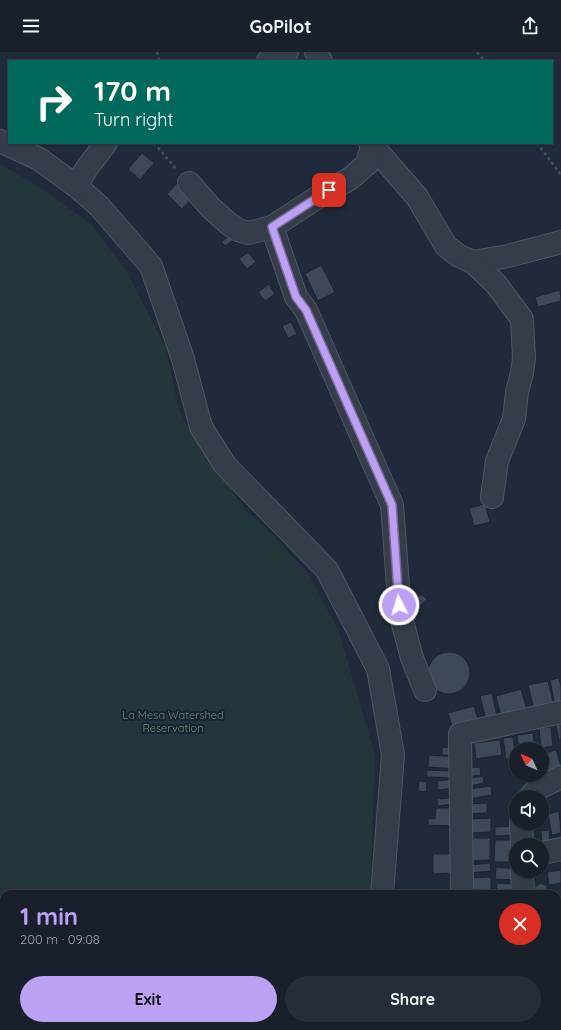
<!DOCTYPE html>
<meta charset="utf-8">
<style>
body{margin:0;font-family:Quicksand,sans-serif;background:#262d38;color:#f1f3f6;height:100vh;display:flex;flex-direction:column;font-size:15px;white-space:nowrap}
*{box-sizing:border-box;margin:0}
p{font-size:13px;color:#9fa3a9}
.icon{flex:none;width:22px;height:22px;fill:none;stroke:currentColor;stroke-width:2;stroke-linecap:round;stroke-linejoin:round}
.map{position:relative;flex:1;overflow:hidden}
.panel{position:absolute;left:0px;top:838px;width:561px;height:140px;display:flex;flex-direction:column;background:#19202c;border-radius:12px 12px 0 0;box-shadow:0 1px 3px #0004,0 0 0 1px #373e48}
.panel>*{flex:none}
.hud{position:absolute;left:8px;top:8px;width:545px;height:84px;border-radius:0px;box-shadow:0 1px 3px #0004,0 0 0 1px #373e48;background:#00695c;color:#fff;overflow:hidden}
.needle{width:26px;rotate:314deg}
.buttons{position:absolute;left:509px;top:690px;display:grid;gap:8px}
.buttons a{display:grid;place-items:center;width:40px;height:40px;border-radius:50%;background:#19202c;box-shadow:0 1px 3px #0004,0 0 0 1px #373e48;font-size:20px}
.pin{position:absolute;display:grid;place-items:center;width:34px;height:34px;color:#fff;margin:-17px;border-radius:8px;box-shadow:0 2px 6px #0006}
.me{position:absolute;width:44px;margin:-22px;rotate:355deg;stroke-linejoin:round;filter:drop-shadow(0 0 3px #0008)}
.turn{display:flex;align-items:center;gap:14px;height:84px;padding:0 20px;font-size:18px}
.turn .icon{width:52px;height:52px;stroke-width:2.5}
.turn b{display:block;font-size:28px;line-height:34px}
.round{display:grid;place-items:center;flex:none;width:42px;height:42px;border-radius:21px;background:#262d38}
.head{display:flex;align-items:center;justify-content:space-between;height:68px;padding:0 20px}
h1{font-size:24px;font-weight:800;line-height:30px;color:#bca0f2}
.cta{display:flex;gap:8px;margin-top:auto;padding:8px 20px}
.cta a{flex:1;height:46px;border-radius:24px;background:#bca0f2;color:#111;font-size:16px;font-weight:800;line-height:46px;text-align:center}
.cta a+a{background:#262d38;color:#f1f3f6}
header{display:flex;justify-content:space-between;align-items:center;height:52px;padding:0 20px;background:#19202c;font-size:18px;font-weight:800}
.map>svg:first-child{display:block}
.green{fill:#23373b}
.building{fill:#3d4859;stroke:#1c2431}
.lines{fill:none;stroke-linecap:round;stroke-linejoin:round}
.minor-casing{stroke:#505765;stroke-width:24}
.path{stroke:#415458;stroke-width:2.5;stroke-dasharray:3 3;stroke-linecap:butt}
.minor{stroke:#353c4a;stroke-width:22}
.route-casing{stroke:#7a689d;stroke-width:10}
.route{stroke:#bca0f2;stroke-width:7}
.labels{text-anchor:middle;stroke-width:4;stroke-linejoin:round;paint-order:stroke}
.park-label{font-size:11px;fill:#669774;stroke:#1a222f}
</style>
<header><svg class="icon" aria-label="menu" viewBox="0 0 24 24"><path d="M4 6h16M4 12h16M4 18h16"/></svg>GoPilot<svg class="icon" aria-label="share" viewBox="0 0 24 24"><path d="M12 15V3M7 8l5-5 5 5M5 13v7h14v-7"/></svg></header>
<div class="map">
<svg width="561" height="978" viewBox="0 0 561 978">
<rect width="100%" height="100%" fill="#212a3a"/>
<polygon class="green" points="0,112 33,131 90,171 127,220 166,296 178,354 182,366 246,459 268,478 308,522 338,577 375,703 370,842 4,842 4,974 368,974 368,978 0,978"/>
<g class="building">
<polygon points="142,101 154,111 140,128 128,117"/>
<polygon points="179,129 194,144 182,157 167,142"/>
<polygon points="229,184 233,188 225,194 222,190"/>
<polygon points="248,200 256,210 247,217 239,207"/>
<polygon points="321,213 335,240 318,249 305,222"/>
<polygon points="269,232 275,242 265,249 258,240"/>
<polygon points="560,238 561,249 538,255 535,245"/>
<polygon points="291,270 297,282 288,286 282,274"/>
<polygon points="485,452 490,470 474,474 469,456"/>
<polygon points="421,542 427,547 419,555 413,550"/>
<circle cx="449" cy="621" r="21"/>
<polygon points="559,626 561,635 561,656 556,658 550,628"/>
<polygon points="548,629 555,658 535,662 528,633"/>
<polygon points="521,637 528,661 502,668 496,644"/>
<polygon points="492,641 498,669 487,671 480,644"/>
<polygon points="474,654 480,673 454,681 448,661"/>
<polygon points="561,664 561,687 559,688 554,665"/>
<polygon points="551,675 553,694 541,696 539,676"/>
<polygon points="533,681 535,697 519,697 517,683"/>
<polygon points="513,685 516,706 506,707 503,686"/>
<polygon points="500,688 502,703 476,707 474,691"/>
<polygon points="442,695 457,696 457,703 442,703"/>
<polygon points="556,698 561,713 561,724 547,728 542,712 542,702"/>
<polygon points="429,703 457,705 456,717 428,715"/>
<polygon points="480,715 481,723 465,725 465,716"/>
<polygon points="427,718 450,719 450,726 427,725"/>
<polygon points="483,724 484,731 466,735 465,727"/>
<polygon points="455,727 455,736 438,738 437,729"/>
<polygon points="419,729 427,730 426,740 418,739"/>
<polygon points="491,734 492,743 468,747 467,737"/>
<polygon points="452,746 453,752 438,754 437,747"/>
<polygon points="487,751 487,761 465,762 465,752"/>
<polygon points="436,756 455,756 454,774 428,773 428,767 435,767"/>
<polygon points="559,759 561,781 552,783 548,762"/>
<polygon points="491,766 491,780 468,781 467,767"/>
<polygon points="518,774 519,783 495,784 495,775"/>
<polygon points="549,778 550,792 542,793 541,779"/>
<polygon points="468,786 490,786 490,808 468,809"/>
<polygon points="495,788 517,788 516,810 494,810"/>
<polygon points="433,802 451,802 452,821 433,822"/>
<polygon points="490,811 491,819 469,821 468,813"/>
<polygon points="496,815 515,817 514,828 495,827"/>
<polygon points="561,818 561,831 549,833 547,820"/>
<polygon points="491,825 491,842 470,842 470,826"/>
<polygon points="497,831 517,832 516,842 496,842"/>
<polygon points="541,831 547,834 548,842 534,842 535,835"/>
<polygon points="431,837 455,839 455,842 431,842"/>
<polygon points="561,943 561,964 557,965 557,944"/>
<rect x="487" y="974" width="26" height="4"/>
<polygon points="533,974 553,974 554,978 534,978"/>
<rect x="418" y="975" width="16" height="3"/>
</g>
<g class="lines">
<defs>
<g id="minor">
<polyline points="316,0 321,9"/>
<polyline points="268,9 287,0"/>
<polyline points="0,89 39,107 76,134 99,154 151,214 183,307 201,375 225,413 327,518 378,617 393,703 382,842"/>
<polyline points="370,91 417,145 446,194 459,204 473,210 508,204 561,190"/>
<polyline points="189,131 211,156 229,172 238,178 248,181 272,175 318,145 351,126 367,112 372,95"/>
<polyline points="76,134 87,116 106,91"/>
<polyline points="272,175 296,245 306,258 392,453 400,561 412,606 425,638"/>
<polyline points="473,210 496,232 522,267 524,306 522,321 517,340 514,367 497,409 492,445"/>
<polyline points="530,745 537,737 561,725"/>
<polyline points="521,771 522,793"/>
<polyline points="542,801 561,797"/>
<polyline points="522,819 523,842"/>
<polyline points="462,842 460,682 561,660"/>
<polyline points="557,861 561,860"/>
<polyline points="557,927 561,927"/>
<polyline points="463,974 463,978"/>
<polyline points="380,978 380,974"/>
<polyline points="520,978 521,974"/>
</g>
</defs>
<use href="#minor" class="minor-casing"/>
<g class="path">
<polyline points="157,0 159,9"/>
<polyline points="477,0 485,9"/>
<polyline points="154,91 177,118"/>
<polyline points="537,91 561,123"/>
</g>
<use href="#minor" class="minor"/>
</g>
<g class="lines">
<defs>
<polyline id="route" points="329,138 272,175 296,245 306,258 392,453 399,553"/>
</defs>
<use href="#route" class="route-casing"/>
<use href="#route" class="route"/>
</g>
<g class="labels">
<g class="park-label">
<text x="173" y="667">La Mesa Watershed<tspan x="173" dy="13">Reservation</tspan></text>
</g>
</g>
</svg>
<div class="buttons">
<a><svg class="needle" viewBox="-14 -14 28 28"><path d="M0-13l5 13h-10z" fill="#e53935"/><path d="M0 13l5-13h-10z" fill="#9fa3a9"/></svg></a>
<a><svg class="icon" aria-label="sound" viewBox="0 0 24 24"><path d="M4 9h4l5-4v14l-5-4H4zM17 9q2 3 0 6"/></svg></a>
<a><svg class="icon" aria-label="search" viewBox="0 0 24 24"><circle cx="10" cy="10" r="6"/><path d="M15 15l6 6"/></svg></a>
</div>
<div class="pin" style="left:329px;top:138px;background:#d93025"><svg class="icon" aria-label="arrive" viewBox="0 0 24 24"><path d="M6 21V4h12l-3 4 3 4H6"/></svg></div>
<svg class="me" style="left:399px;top:553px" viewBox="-20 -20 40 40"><circle r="17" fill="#bca0f2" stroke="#fff" stroke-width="3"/><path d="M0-11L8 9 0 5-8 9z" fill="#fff"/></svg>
<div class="hud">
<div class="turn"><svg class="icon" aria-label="right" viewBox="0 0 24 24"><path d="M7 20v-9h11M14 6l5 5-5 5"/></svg><div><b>170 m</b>Turn right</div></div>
</div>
<section class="panel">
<div class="head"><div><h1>1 min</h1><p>200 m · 09:08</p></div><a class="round" style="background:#d93025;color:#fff"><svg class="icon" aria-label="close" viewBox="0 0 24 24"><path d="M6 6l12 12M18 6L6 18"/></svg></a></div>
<div class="cta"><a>Exit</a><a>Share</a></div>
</section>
</div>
